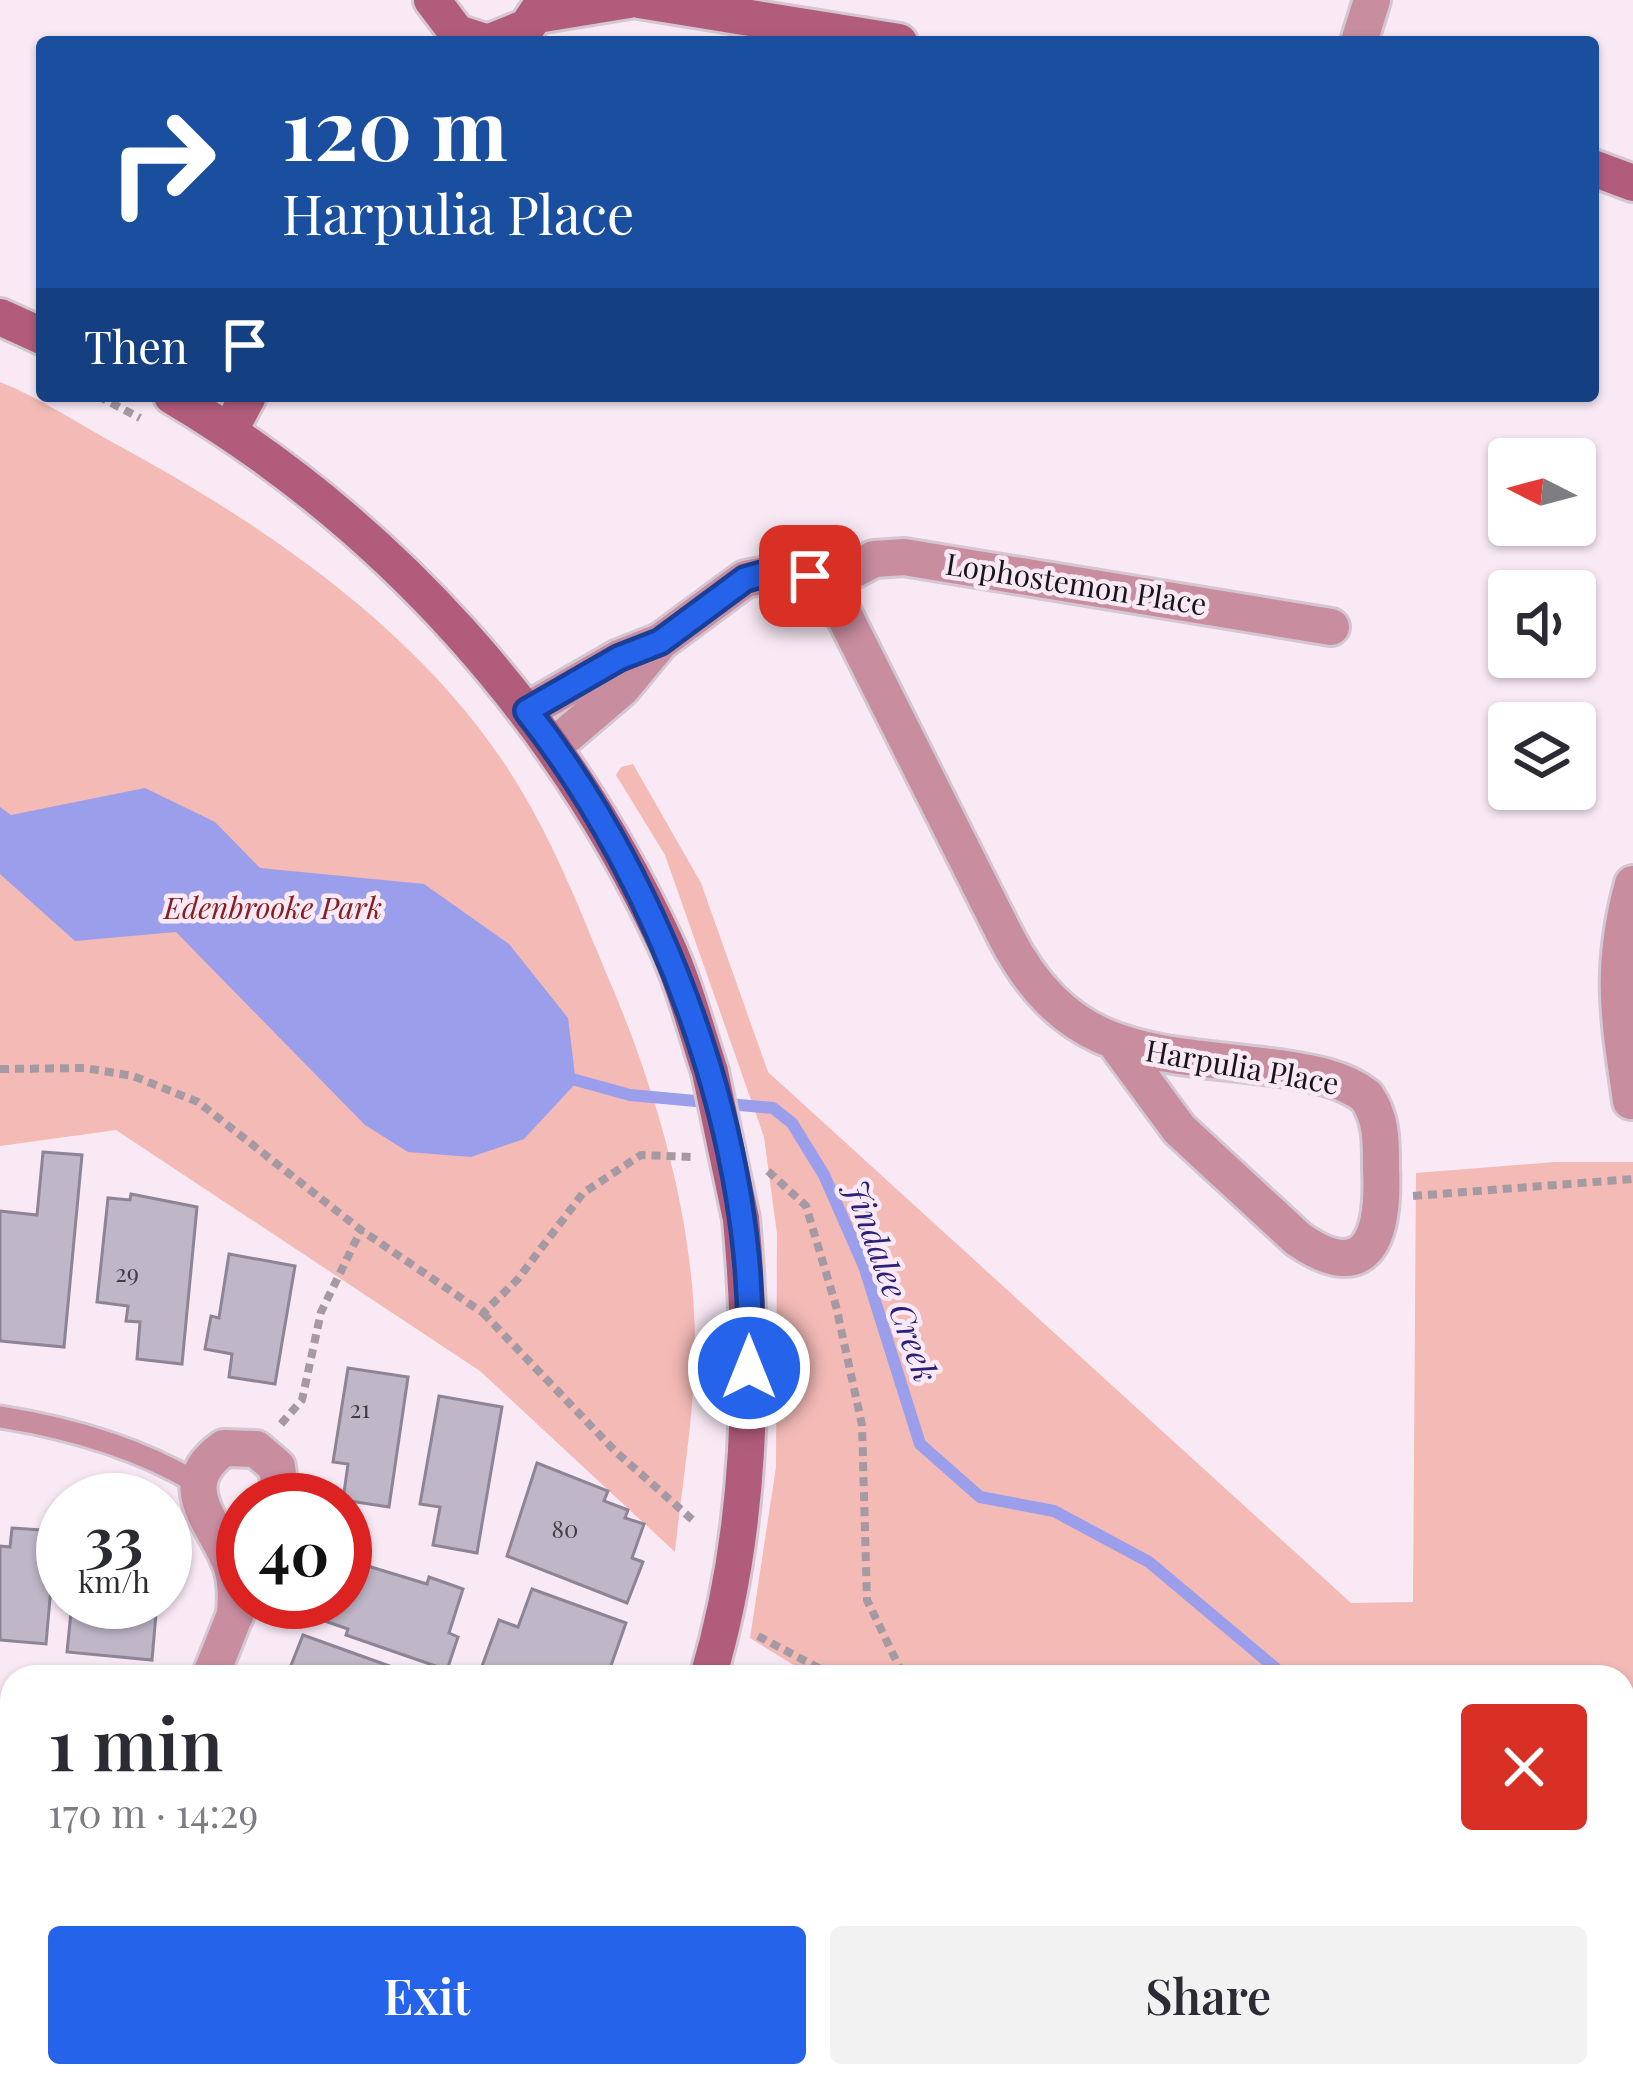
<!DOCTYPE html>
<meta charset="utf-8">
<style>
body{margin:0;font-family:"Playfair Display",serif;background:#f2f2f3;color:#2b2b33;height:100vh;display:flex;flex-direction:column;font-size:45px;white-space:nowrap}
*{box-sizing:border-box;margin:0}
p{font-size:39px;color:#7c7c81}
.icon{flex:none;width:66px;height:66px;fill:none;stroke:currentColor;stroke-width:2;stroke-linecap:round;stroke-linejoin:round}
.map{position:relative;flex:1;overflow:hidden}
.panel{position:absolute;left:0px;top:1665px;width:1635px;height:423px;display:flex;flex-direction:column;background:#fff;border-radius:36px 36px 0 0;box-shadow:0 3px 9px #0004}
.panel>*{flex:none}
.banner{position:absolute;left:36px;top:36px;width:1563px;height:366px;border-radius:12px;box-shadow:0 3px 9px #0004;background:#1a4fa0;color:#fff;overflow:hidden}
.needle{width:78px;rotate:276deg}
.buttons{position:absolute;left:1488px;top:438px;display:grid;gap:24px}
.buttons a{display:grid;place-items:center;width:108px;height:108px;border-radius:12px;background:#fff;box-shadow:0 3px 9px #0004;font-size:60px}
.speed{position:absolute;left:36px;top:1473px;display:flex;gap:24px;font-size:60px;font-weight:700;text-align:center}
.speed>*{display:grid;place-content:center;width:156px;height:156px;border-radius:50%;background:#fff;box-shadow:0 3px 9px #0004;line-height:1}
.speed small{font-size:30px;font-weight:400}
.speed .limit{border:18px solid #d22;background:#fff;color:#111}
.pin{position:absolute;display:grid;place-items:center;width:102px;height:102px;color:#fff;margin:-51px;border-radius:24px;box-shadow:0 6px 18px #0006}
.me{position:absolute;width:132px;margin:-66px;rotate:0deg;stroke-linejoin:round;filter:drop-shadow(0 0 9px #0008)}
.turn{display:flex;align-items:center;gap:42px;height:252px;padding:0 48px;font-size:54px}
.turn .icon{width:156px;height:156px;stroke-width:2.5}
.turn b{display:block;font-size:84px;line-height:102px}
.then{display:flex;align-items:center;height:114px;padding:0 48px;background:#0003;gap:24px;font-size:45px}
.round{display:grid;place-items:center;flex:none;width:126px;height:126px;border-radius:12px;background:#f2f2f3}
.overview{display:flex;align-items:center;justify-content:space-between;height:204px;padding:0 48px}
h1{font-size:72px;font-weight:600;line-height:90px}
.action{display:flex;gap:24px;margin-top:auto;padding:24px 48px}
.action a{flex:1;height:138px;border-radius:12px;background:#2563eb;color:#fff;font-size:48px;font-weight:600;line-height:138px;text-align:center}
.action a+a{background:#f2f2f3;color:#2b2b33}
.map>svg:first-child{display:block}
.green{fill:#f3bab6}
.water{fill:#9b9eeb}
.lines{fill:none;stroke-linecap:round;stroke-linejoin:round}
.stream{stroke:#9b9eeb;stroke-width:12}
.building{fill:#bfb7c8;stroke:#8d8595;stroke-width:3}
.lane-casing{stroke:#d5c7d2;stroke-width:27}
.street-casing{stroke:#d5c7d2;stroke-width:42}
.secondary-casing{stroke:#d5c7d2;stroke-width:42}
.path{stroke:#a59aa3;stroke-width:8;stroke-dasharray:9 6;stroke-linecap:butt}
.lane{stroke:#c98da0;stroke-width:21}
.street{stroke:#c98da0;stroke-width:36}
.secondary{stroke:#b25c7b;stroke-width:36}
.secondary-bridge-casing{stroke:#d5c7d2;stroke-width:42;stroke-linecap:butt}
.secondary-bridge{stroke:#b25c7b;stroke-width:36}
.route-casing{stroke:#184099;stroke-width:30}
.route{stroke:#2563eb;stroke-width:21}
.labels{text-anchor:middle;stroke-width:9;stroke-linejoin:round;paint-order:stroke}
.number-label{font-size:24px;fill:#433e45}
.street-label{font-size:30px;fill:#1a1519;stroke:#f9e9f5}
.park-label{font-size:30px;font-style:italic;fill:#881d22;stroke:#f9e9f5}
.water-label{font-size:33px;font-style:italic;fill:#2d2078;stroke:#f9e9f5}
</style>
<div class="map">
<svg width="1633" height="2086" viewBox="0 0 1633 2086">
<rect width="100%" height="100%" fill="#f9e9f5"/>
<g class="green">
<path d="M0 382C40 398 74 421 112 442 264 524 427 634 518 785 556 847 582 915 610 982 658 1095 694 1220 695 1343 695 1412 682 1483 675 1552L480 1371 116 1130 0 1146Z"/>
<polygon points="633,764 701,883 768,1072 1351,1603 1413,1602 1416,1173 1555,1162 1633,1162 1633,2086 1020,2086 1024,2076 1623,2076 1623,1677 813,1677 750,1638 776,1467 777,1234 764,1137 665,855 616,775 621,767"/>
</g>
<polygon class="water" points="145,788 215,822 260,868 424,884 509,944 568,1018 576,1083 524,1139 471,1157 408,1152 365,1125 176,932 75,941 0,874 0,807 11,815"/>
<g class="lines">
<g class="stream">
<polyline points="565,1077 630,1095 773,1108 792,1123 824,1175 864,1266 920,1444 980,1497 1054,1511 1149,1562 1286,1677"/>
<polyline points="1623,1785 1633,1790"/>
</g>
</g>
<g class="building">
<polygon points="43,1152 82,1155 64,1347 0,1341 0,1211 37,1215"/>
<polygon points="131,1194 197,1207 182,1364 137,1359 140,1322 126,1321 128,1306 97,1302 108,1198 130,1200"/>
<polygon points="229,1254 295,1266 275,1384 229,1377 232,1354 205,1349 211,1316 219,1318"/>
<polygon points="348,1368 408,1377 389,1507 343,1500 348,1464 333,1462"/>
<polygon points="439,1396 502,1407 477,1553 433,1545 440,1507 420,1504"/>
<polygon points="537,1463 608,1491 604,1501 628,1510 625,1518 644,1524 632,1558 643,1562 627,1603 507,1556"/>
<polygon points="12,1528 56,1531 46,1644 0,1640 0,1546 10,1547"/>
<polygon points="348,1560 427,1584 429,1577 463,1589 449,1633 458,1637 447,1670 346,1635 348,1629 313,1617 318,1602 345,1602"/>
<polygon points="532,1589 626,1623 607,1677 478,1677 499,1620 518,1627"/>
<polygon points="72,1602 157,1602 152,1660 67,1652"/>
<polygon points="303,1635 420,1677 295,1677 297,1671 290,1668"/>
<polygon points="0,1713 12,1715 12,1820 0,1819"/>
<polygon points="12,2006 12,2076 120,2078 107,2086 15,2086 0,2059 0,2012"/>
<polygon points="197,2076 234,2076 243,2086 186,2086"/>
<polygon points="261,2076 380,2076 370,2086 271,2086"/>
</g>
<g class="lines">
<defs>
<g id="lane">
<path d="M1 1417C70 1428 137 1447 197 1483"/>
<polyline points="580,2086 584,2076"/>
</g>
<g id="street">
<polyline points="1359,42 1372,0"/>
<polyline points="826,584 874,559 904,557 1331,627"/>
<polyline points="527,711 619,658 657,643"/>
<path d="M554 746 622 688 660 642 745 579 781 572 820 580 843 613 1006 937C1071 1062 1156 1051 1279 1068 1310 1073 1341 1077 1366 1096 1382 1118 1381 1143 1381 1168 1384 1229 1372 1290 1298 1239L1179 1129 1118 1046"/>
<path d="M1631 1101C1619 1017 1610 968 1633 884"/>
<path d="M235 1616C236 1599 237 1584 232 1567 216 1522 170 1486 224 1448L256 1449 277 1467 281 1500"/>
<polyline points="210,1677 242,1597"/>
<polyline points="0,1918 12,1909"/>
</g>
<g id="secondary">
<polyline points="432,0 457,33 485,42"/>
<polyline points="639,0 899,42"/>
<polyline points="537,15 629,0"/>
<polyline points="490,42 527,27 545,0"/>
<polyline points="1593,168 1633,183"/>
<polyline points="0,317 42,336"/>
<path d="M172 396C388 524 559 715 665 942 684 983 696 1029 710 1072"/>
<polyline points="230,430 248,396"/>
<path d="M708 1677C752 1530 755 1371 741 1219"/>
<polyline points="498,2086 506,2076"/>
</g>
</defs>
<use href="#lane" class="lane-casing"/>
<use href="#street" class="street-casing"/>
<use href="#secondary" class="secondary-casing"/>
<g class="path">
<polyline points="98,396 140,418"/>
<polyline points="0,1069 85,1068 133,1076 198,1102 361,1230 483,1313 518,1279 583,1193 641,1155 692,1157"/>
<polyline points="768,1171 806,1206 836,1306 862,1425 867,1600 904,1677"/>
<polyline points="1413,1196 1633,1179"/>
<polyline points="483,1313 615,1451 695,1522"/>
<polyline points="281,1424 302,1400 321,1312 361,1230"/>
<polyline points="758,1636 836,1677"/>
<polyline points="1623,1967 1633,1969"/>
<polyline points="1623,2026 1633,2012"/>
<polyline points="1097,2086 1100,2076"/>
<polyline points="1535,2086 1556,2076"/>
</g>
<use href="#lane" class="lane"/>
<use href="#street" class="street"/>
<use href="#secondary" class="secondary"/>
<defs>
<polyline id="secondary-bridge" points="710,1072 741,1219"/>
</defs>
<use href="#secondary-bridge" class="secondary-bridge-casing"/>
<use href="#secondary-bridge" class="secondary-bridge"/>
</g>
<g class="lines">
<defs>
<path id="route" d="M749 1368C761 1147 663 884 527 711L619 658 660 642 745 579 771 572 810 576"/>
</defs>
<use href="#route" class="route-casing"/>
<use href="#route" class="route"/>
</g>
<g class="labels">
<g class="number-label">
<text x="127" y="1282">29</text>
<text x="360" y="1418">21</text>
<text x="565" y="1538">80</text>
</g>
<g class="street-label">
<text transform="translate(1076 585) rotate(9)" y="10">Lophostemon Place</text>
<text transform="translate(1242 1068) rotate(10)" y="10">Harpulia Place</text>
</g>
<g class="park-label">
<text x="273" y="919">Edenbrooke Park</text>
</g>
<g class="water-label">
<text transform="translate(891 1281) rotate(70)" y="12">Jindalee Creek</text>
</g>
</g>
</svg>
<div class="buttons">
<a><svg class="needle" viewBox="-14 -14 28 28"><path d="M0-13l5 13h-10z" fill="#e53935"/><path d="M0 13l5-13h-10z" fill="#7c7c81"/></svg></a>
<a><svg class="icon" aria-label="sound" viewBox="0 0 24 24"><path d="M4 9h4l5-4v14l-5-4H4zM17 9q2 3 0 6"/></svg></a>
<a><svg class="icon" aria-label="layers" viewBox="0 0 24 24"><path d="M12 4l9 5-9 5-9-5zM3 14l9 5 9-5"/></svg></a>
</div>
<div class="speed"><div>33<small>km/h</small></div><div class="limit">40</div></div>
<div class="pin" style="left:810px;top:576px;background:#d93025"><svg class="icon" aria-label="arrive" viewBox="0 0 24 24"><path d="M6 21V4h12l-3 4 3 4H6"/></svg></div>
<svg class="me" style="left:749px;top:1368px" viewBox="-20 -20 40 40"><circle r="17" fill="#2563eb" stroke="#fff" stroke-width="3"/><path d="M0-11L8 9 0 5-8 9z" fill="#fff"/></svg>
<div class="banner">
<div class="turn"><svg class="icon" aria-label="right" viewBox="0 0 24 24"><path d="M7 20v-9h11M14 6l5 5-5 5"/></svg><div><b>120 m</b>Harpulia Place</div></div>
<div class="then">Then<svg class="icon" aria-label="arrive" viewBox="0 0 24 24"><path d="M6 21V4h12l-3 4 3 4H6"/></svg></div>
</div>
<section class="panel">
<div class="overview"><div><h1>1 min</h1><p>170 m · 14:29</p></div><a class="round" style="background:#d93025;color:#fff"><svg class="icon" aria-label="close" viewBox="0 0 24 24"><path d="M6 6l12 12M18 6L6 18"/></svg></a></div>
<div class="action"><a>Exit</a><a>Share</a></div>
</section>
</div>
